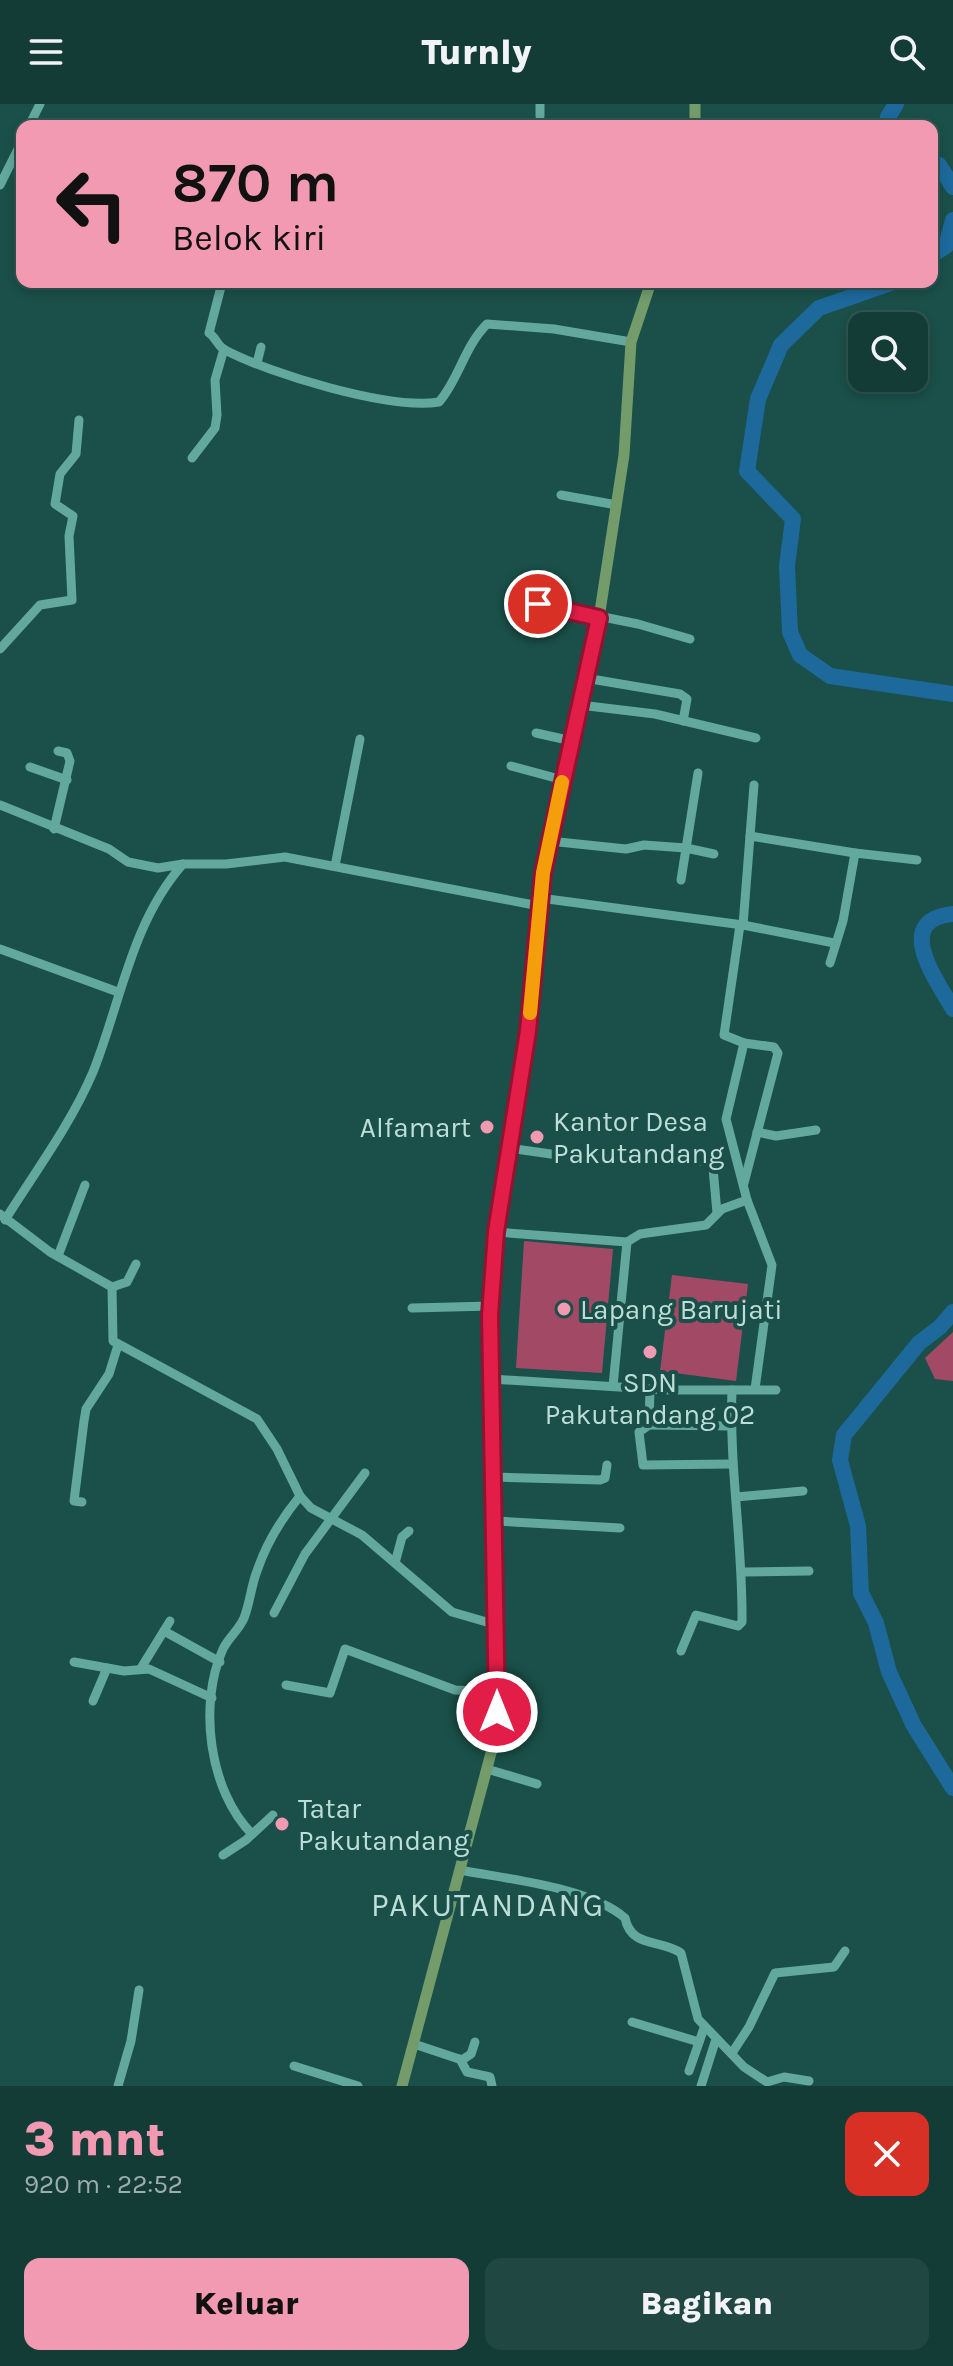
<!DOCTYPE html>
<html lang="id">
<meta charset="utf-8">
<style>
body{margin:0;font-family:Karla,sans-serif;background:#214742;color:#f1f3f6;height:100vh;display:flex;flex-direction:column;font-size:30px;white-space:nowrap}
*{box-sizing:border-box;margin:0}
p{font-size:26px;color:#9dadad}
.icon{flex:none;width:44px;height:44px;fill:none;stroke:currentColor;stroke-width:2;stroke-linecap:round;stroke-linejoin:round}
.map{position:relative;height:1982px;overflow:hidden}
.drawer{display:flex;flex-direction:column;background:#143c37;flex:1}
.drawer>*{flex:none}
.hud{position:absolute;left:16px;top:16px;width:922px;height:168px;border-radius:16px;box-shadow:0 4px 12px #0003,0 0 0 2px #335652;background:#f19ab1;color:#111;overflow:hidden}
.tools{position:absolute;left:848px;top:208px;display:grid;gap:16px}
.tools a{display:grid;place-items:center;width:80px;height:80px;border-radius:16px;background:#143c37;box-shadow:0 4px 12px #0003,0 0 0 2px #335652;font-size:40px}
.pin{position:absolute;display:grid;place-items:center;width:68px;height:68px;color:#fff;margin:-34px;border:4px solid #fff;border-radius:50%;box-shadow:0 2px 8px #0007}
.me{position:absolute;width:88px;margin:-44px;rotate:0deg;stroke-linejoin:round;filter:drop-shadow(0 0 6px #0008)}
.turn{display:flex;align-items:center;gap:28px;height:168px;padding:0 24px;font-size:36px}
.turn .icon{width:104px;height:104px;stroke-width:2.5}
.turn b{display:block;font-size:56px;line-height:68px}
.round{display:grid;place-items:center;flex:none;width:84px;height:84px;border-radius:16px;background:#214742}
.summary{display:flex;align-items:center;justify-content:space-between;height:136px;padding:0 24px}
h1{font-size:48px;font-weight:800;line-height:60px;color:#f19ab1}
.button{display:flex;gap:16px;margin-top:auto;padding:16px 24px}
.button a{flex:1;height:92px;border-radius:16px;background:#f19ab1;color:#111;font-size:32px;font-weight:800;line-height:92px;text-align:center}
.button a+a{background:#214742;color:#f1f3f6}
header{display:flex;justify-content:space-between;align-items:center;height:104px;padding:0 24px;background:#143c37;font-size:36px;font-weight:800}
.map>svg:first-child{display:block}
.green{fill:#a24a65}
.lines{fill:none;stroke-linecap:round;stroke-linejoin:round}
.river{stroke:#1d699c;stroke-width:16}
.minor{stroke:#63a89d;stroke-width:9}
.major{stroke:#739c6a;stroke-width:11}
.route-casing{stroke:#92132f;stroke-width:20}
.route{stroke:#e11d48;stroke-width:14}
.slow{stroke:#f59e0b;stroke-width:14}
.poi-dot{fill:#f19ab1;stroke:#1a5049;stroke-width:3}
.labels{text-anchor:middle;stroke-width:8;stroke-linejoin:round;paint-order:stroke}
.poi-label{font-size:28px;fill:#bcded7;stroke:#1a5049;text-anchor:start}
.quarter-label{font-size:32px;letter-spacing:2px;fill:#bcded7;stroke:#1a5049}
</style>
<header><svg class="icon" aria-label="menu" viewBox="0 0 24 24"><path d="M4 6h16M4 12h16M4 18h16"/></svg>Turnly<svg class="icon" aria-label="search" viewBox="0 0 24 24"><circle cx="10" cy="10" r="6"/><path d="M15 15l6 6"/></svg></header>
<div class="map">
<svg width="953" height="1982" viewBox="0 0 953 1982">
<rect width="100%" height="100%" fill="#1a5049"/>
<g class="green">
<polygon points="524,1137 613,1145 602,1269 516,1264"/>
<polygon points="672,1171 748,1180 736,1277 660,1267"/>
<polygon points="953,1228 953,1277 935,1275 925,1254"/>
</g>
<g class="lines">
<g class="river">
<polyline points="889,22 888,13 896,0"/>
<polyline points="932,59 939,61 953,83"/>
<polyline points="932,151 946,142 953,116"/>
<polyline points="894,178 819,204 781,241 758,295 747,367 793,415 787,462 790,528 800,551 830,572 953,590"/>
<path d="M953 810C892 816 936 875 953 905"/>
<polyline points="953,1208 940,1223 919,1239 844,1331 840,1356 858,1422 861,1489 876,1519 889,1568 914,1622 953,1684"/>
</g>
<g class="minor">
<polyline points="540,12 540,0"/>
<polyline points="29,22 40,0"/>
<polyline points="0,81 22,37"/>
<path d="M222 179 209 229C217 234 217 242 225 246 271 270 389 306 439 298 459 275 464 243 487 220L554 225 631 238"/>
<polyline points="257,259 261,243"/>
<polyline points="192,354 215,324 217,311 215,276 224,245"/>
<polyline points="561,391 617,401"/>
<polyline points="538,500 638,520 690,535"/>
<polyline points="0,545 40,501 72,496 69,432 73,412 55,400 60,370 76,350 79,316"/>
<polyline points="585,574 680,590 687,595 683,617"/>
<polyline points="580,601 655,610 756,634"/>
<polyline points="536,629 572,637"/>
<polyline points="511,662 563,676"/>
<polyline points="30,663 67,676"/>
<polyline points="0,701 109,745 128,758 158,764 183,760"/>
<polyline points="54,725 70,657 67,649 58,647"/>
<polyline points="750,732 855,749"/>
<polyline points="549,737 626,745 644,741 686,744 714,750"/>
<polyline points="335,762 360,635"/>
<polyline points="681,776 698,669"/>
<polyline points="540,794 743,821 834,839"/>
<polyline points="740,821 724,931 744,939 774,943 778,949 744,1079"/>
<polyline points="743,821 754,681"/>
<polyline points="0,845 118,888"/>
<polyline points="830,859 843,817 855,749 917,756"/>
<polyline points="744,939 726,1015 747,1096 772,1161 755,1285"/>
<polyline points="757,1028 776,1032 816,1026"/>
<polyline points="508,1044 558,1051 593,1049 708,1058 713,1064 717,1109"/>
<polyline points="0,1110 50,1148 112,1183 113,1237 257,1315 277,1345 300,1392 311,1404 362,1431 452,1508 497,1521"/>
<path d="M5 1116C35 1068 71 1020 93 968 121 898 131 819 183 760H226L285 753 539 802"/>
<polyline points="496,1128 627,1138"/>
<polyline points="58,1152 85,1081"/>
<polyline points="112,1183 127,1178 136,1160"/>
<polyline points="412,1204 491,1202"/>
<polyline points="492,1275 666,1286 776,1286"/>
<polyline points="613,1282 627,1138 640,1130 706,1121 722,1105 747,1096"/>
<polyline points="650,1285 649,1321 731,1322"/>
<polyline points="649,1321 639,1328 643,1361 731,1360"/>
<polyline points="494,1373 600,1376 605,1374 607,1361"/>
<polyline points="736,1393 803,1387"/>
<polyline points="82,1398 74,1397 84,1317 86,1305 109,1270 118,1241"/>
<polyline points="495,1417 620,1424"/>
<polyline points="395,1459 402,1433 409,1427"/>
<polyline points="743,1468 809,1467"/>
<polyline points="274,1509 305,1450 365,1369"/>
<polyline points="164,1527 220,1558"/>
<path d="M681 1547 696 1511 738 1522 742 1518C743 1440 729 1364 732 1286"/>
<polyline points="74,1558 124,1567 149,1565 212,1594"/>
<polyline points="141,1564 170,1517"/>
<polyline points="286,1581 330,1589 345,1545 455,1586 497,1588"/>
<polyline points="93,1597 107,1564"/>
<polyline points="487,1665 537,1680"/>
<path d="M252 1730C209 1687 198 1600 223 1545 228 1534 239 1526 244 1514 250 1499 251 1482 257 1467 266 1440 282 1414 300 1392"/>
<polyline points="223,1751 246,1736 273,1711"/>
<path d="M460 1766C506 1775 590 1783 625 1814 631 1844 660 1835 681 1849L698 1915 744 1963 767 1978 784 1973 809 1977"/>
<polyline points="632,1918 699,1938"/>
<polyline points="414,1940 462,1956 471,1950 475,1938"/>
<polyline points="732,1949 749,1923 775,1869 834,1863 845,1847"/>
<polyline points="460,1955 467,1968 490,1973 492,1982"/>
<polyline points="294,1962 358,1982"/>
<polyline points="689,1967 704,1924"/>
<polyline points="118,1982 131,1937 139,1886"/>
<polyline points="701,1982 716,1935"/>
</g>
<g class="major">
<polyline points="695,22 695,0"/>
<polyline points="402,1982 495,1634 497,1521 490,1211 496,1128 528,927 543,769 599,514 624,351 631,238 651,178"/>
</g>
</g>
<g class="lines">
<defs>
<polyline id="route" points="497,1608 490,1211 496,1128 528,927 543,769 599,514 538,500"/>
</defs>
<use href="#route" class="route-casing"/>
<use href="#route" class="route"/>
<polyline class="slow" points="530,909 543,769 562,678"/>
</g>
<g class="poi-dot">
<circle cx="487" cy="1023" r="8"/>
<circle cx="537" cy="1033" r="8"/>
<circle cx="564" cy="1205" r="8"/>
<circle cx="650" cy="1248" r="8"/>
<circle cx="282" cy="1720" r="8"/>
</g>
<g class="labels">
<g class="poi-label">
<text x="553" y="1027">Kantor Desa<tspan x="553" dy="32">Pakutandang</tspan></text>
<text x="471" y="1033" text-anchor="end">Alfamart</text>
<text x="580" y="1215">Lapang Barujati</text>
<text x="650" y="1288" text-anchor="middle">SDN<tspan x="650" dy="32">Pakutandang 02</tspan></text>
<text x="298" y="1714">Tatar<tspan x="298" dy="32">Pakutandang</tspan></text>
</g>
<g class="quarter-label">
<text x="488" y="1812">PAKUTANDANG</text>
</g>
</g>
</svg>
<div class="tools">
<a><svg class="icon" aria-label="search" viewBox="0 0 24 24"><circle cx="10" cy="10" r="6"/><path d="M15 15l6 6"/></svg></a>
</div>
<div class="pin" style="left:538px;top:500px;background:#d93025"><svg class="icon" aria-label="arrive" viewBox="0 0 24 24"><path d="M6 21V4h12l-3 4 3 4H6"/></svg></div>
<svg class="me" style="left:497px;top:1608px" viewBox="-20 -20 40 40"><circle r="17" fill="#e11d48" stroke="#fff" stroke-width="3"/><path d="M0-11L8 9 0 5-8 9z" fill="#fff"/></svg>
<div class="hud">
<div class="turn"><svg class="icon" aria-label="left" viewBox="0 0 24 24"><path d="M17 20v-9H6M10 6l-5 5 5 5"/></svg><div><b>870 m</b>Belok kiri</div></div>
</div>
</div>
<section class="drawer">
<div class="summary"><div><h1>3 mnt</h1><p>920 m · 22:52</p></div><a class="round" style="background:#d93025;color:#fff"><svg class="icon" aria-label="close" viewBox="0 0 24 24"><path d="M6 6l12 12M18 6L6 18"/></svg></a></div>
<div class="button"><a>Keluar</a><a>Bagikan</a></div>
</section>
